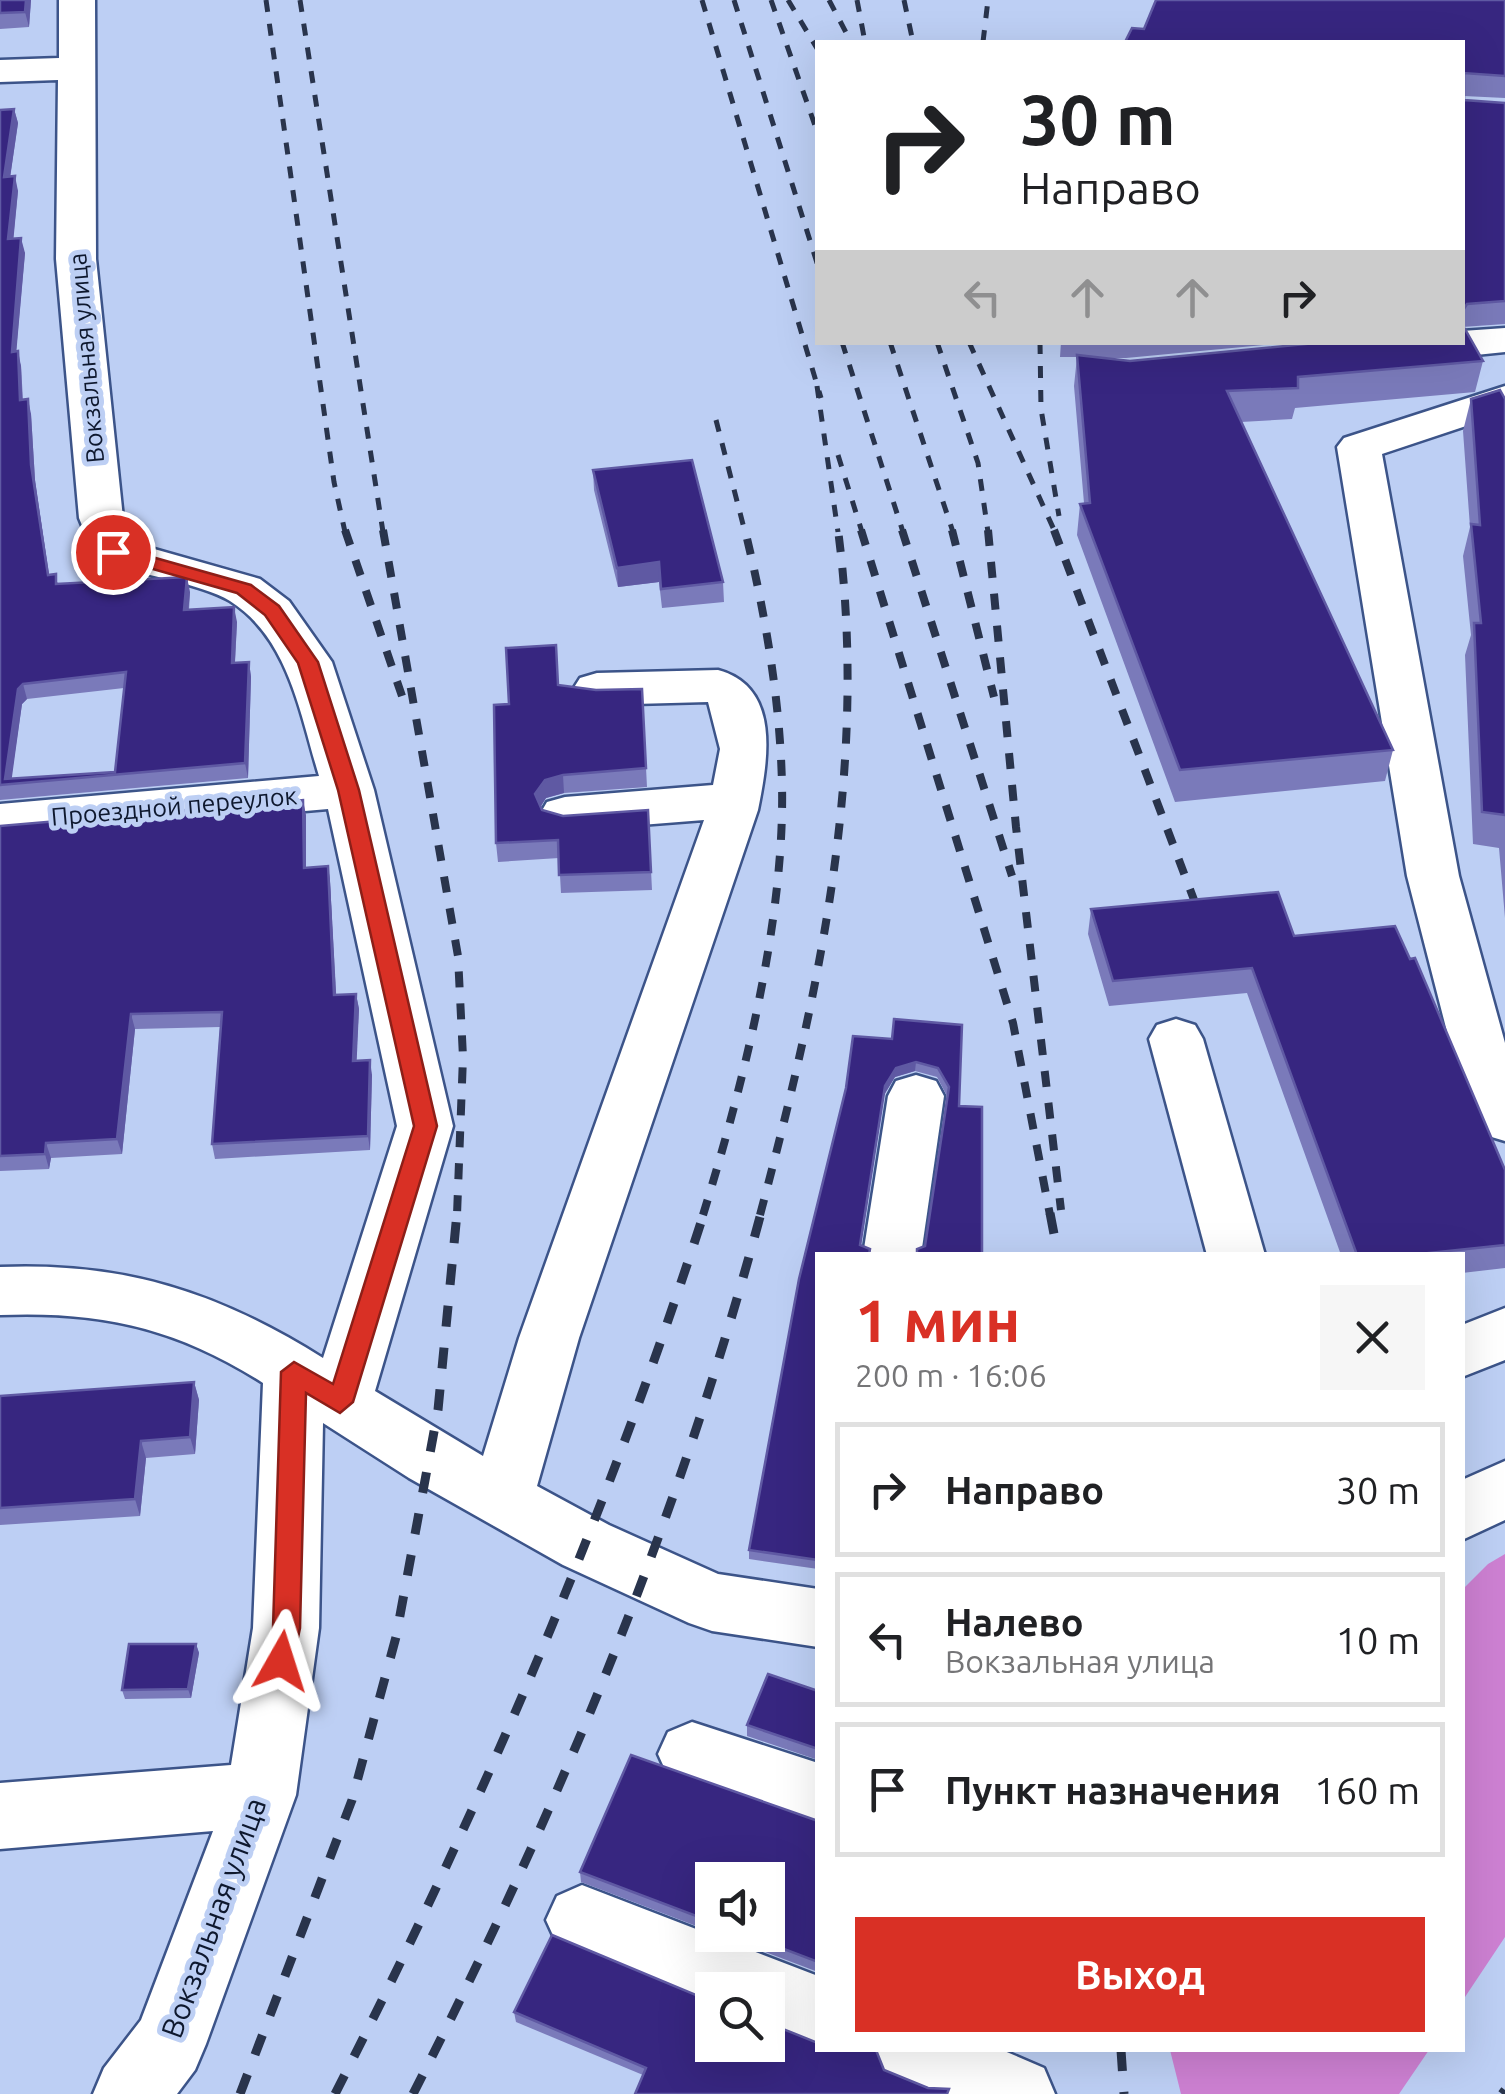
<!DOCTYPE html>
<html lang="ru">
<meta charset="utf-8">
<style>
body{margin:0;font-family:Ubuntu,sans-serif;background:#f6f6f6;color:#202124;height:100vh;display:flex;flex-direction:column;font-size:38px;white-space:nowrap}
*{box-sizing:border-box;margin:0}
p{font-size:32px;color:#757577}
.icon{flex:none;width:55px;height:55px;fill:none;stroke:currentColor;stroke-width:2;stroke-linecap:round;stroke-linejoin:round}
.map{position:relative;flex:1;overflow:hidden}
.side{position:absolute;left:815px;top:1252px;width:650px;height:800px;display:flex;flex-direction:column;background:#fff;border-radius:0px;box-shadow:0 10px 40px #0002}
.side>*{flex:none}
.hud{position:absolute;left:815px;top:40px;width:650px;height:305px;border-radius:0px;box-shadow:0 10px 40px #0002;background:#fff;color:#202124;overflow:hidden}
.tools{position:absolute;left:695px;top:1862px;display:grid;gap:20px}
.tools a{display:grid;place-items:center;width:90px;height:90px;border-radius:0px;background:#fff;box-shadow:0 10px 40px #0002;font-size:50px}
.pin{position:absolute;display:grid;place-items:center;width:85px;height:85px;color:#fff;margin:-42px;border:5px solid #fff;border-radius:50%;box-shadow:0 2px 10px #0007}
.me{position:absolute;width:110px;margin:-55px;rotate:6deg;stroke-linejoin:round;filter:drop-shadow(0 0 8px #0008)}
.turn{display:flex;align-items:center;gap:35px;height:210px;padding:0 40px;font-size:45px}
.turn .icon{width:130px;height:130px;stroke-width:2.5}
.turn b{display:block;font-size:70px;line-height:85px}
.lanes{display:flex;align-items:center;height:95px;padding:0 40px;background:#0003;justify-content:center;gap:50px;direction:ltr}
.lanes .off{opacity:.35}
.round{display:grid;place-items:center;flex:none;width:105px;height:105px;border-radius:0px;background:#f6f6f6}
.summary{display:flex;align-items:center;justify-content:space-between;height:170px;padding:0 40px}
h1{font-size:60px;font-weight:700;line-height:75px;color:#d93025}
.cta{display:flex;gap:20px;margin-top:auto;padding:20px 40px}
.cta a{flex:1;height:115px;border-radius:0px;background:#d93025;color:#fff;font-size:40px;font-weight:700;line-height:115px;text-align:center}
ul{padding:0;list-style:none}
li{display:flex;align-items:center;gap:30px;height:135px;margin:0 20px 15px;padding:0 20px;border:5px solid #e0e0e0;border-radius:0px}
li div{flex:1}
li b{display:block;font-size:38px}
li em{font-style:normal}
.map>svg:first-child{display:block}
.forest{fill:#cd80d2}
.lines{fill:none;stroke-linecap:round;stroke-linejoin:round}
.minor-casing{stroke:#3c5489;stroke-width:5}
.minor{fill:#fff;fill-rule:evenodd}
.rail-far2{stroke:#29344c;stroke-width:5;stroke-dasharray:12 12;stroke-linecap:butt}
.rail-far1{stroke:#29344c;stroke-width:8;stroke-dasharray:16 16;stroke-linecap:butt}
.rail{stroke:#29344c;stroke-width:9;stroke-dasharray:21 21;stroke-linecap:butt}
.wall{fill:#7a7aba;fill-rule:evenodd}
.shaded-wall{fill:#5f59a3}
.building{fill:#372680;stroke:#5f59a3;stroke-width:2.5;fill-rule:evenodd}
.route{fill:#d93025;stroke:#8d1f18;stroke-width:2.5}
.labels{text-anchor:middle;stroke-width:10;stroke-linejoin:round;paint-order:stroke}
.street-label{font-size:25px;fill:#0e182e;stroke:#bdcff4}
.near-street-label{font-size:30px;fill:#0e182e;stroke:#bdcff4}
</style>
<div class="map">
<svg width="1505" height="2094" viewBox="0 0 1505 2094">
<rect width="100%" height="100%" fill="#bdcff4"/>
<g class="forest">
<polygon points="1505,1554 1505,1937 1463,2000 1463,1589 1488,1564"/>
<polygon points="1170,2050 1429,2050 1399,2094 1181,2094"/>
</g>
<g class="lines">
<defs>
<g id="minor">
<path d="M59 0H95L96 259 123 518 133 543 260 579 289 601 332 662 374 790 453 1126 375 1391 483 1456 519 1338 704 820 565 831 547 826 540 814 547 802 565 797 713 785 720 749 708 702 597 705 580 700 573 689 580 678 597 673 718 670C781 687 768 760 758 810L579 1338 537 1486 609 1525 718 1574 818 1589V1647L712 1631 689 1623 563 1565 409 1478 323 1423 319 1628 296 1795 206 2044 195 2070 177 2094H93L104 2068 141 2020 213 1831 0 1849V1783L231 1765 253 1628 263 1383C177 1328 101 1311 0 1315V1267C124 1262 218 1292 323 1358L397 1126 328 809 0 838V804L319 776C300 714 289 638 230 601 203 584 131 572 97 562L79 518 56 259 58 80 0 82V60L59 58Z"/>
<polygon points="1505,328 1505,352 1398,363 1383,359 1377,350 1382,342 1462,342 1462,331"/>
<polygon points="1505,386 1505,413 1382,454 1459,876 1505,1043 1505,1141 1485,1135 1462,1090 1407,876 1337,447 1344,438"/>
<polygon points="1176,1019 1195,1025 1203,1039 1265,1255 1207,1255 1149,1039 1157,1025"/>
<polygon points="916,1075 936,1081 944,1096 921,1255 863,1255 888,1096 896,1081"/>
<polygon points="1505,1308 1505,1360 1462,1377 1462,1325"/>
<polygon points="1505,1461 1505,1520 1462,1540 1462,1480"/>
<polygon points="692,1722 818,1763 818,1828 668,1776 658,1754 668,1732"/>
<polygon points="582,1885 818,1976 818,2049 768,2029 768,1990 712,1990 712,2007 557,1944 546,1920 557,1896"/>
<polygon points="874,2050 1002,2050 1044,2068 1055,2094 928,2094 885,2076"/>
</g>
</defs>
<use href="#minor" class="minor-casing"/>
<use href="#minor" class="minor"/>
<g class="rail-far2">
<polyline points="266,0 334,482 345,532"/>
<polyline points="300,0 383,532"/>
<polyline points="702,0 821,398"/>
<polyline points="734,0 818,266"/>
<polyline points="771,0 818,134"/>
<polyline points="788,0 818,50"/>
<polyline points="829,0 851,42"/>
<polyline points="857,0 865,42"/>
<polyline points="904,0 913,42"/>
<polyline points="983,42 988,0"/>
<polyline points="842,342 903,532"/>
<polyline points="890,342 953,532"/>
<polyline points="937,342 978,463 988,532"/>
<polyline points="969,342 1055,532"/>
<polyline points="1040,342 1041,409 1059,516"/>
<polyline points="817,386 838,532"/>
<polyline points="716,420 745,532"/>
<polyline points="838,455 862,532"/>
</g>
<g class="rail-far1">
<polyline points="345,530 402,696"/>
<polyline points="383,530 458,956 463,1057 457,1215"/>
<polyline points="861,530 1013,1023 1050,1215"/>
<polyline points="902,530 1012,876"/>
<polyline points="952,530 994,697"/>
<polyline points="988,530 1016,827 1061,1210"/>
<polyline points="1054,530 1199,913"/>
<path d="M703 1215C743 1085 785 921 782 784 780 698 765 613 745 530"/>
<path d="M760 1215C820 989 869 765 838 530"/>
</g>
<g class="rail">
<polyline points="1050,1213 1058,1255"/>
<polyline points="1121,2050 1124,2094"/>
<polyline points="240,2094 352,1800 396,1637 438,1410 457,1213"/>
<path d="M335 2094C480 1810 606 1517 704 1213"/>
<path d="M413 2094C557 1812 679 1520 761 1213"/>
<polyline points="1502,2094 1505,2090"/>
</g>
</g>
<g class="wall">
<polygon points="0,0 31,0 29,27 0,29"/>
<polygon points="1505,0 1505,98 1464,96 1464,100 1505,103 1505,324 1462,327 1462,42 1144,29"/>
<path d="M14 109 18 123 10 177 18 191 13 239 25 253 16 351 21 366 23 400 31 414 35 480 49 574 59 584 190 592 189 610 237 622 235 663 249 662 251 677 248 778 0 800V110ZM124 688 115 772 11 779 22 704 27 699Z"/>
<polygon points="1061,342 1296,342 1126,358 1102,358 1130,361 1483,361 1475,392 1295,408 1292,419 1241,422 1393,750 1385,781 1175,802 1077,535 1080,504 1084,503 1074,386 1077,357 1060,357"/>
<polygon points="1471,399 1505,399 1505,918 1499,848 1473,844 1465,655 1471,635 1463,556 1470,527 1463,431"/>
<polygon points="593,470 723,582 724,602 662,608 659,582 618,587 594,490"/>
<polygon points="558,685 596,690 642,689 647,787 564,793 546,798 541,806 542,810 563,816 648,810 652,890 561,893 559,858 498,862 496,843 509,704"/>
<polygon points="306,815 306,868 328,866 330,881 336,995 356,994 359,1009 356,1060 372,1075 370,1150 215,1159 212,1144 220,1027 135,1029 122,1154 51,1158 49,1169 0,1171 0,826"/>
<polygon points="1091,909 1294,936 1505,1170 1505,1268 1462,1273 1462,1255 1341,1255 1247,993 1109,1006 1088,934"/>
<polygon points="894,1019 962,1025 959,1106 982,1107 982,1255 916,1255 917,1249 925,1246 947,1096 937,1077 915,1071 895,1077 884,1095 861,1245 870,1249 869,1255 818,1255 818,1569 749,1559 749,1550 799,1279 846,1088 853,1036 892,1039"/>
<polygon points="194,1382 199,1400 195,1454 146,1458 140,1516 0,1525 0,1528 0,1396"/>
<polygon points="196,1644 199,1653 191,1698 125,1699 122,1690"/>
<polygon points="818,1691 818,1760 747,1736 747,1725"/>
<polygon points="818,1821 818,1972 721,1935 768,1935 712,1880 712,1932 581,1882 580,1872"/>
<polygon points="514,2012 818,2050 643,2075 516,2022"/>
</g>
<g class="shaded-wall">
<polygon points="26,0 31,0 29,27 25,12"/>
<polygon points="14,109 18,123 8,192 4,177"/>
<polygon points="15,176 18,191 12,254 8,239"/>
<polygon points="21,238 25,253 15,367 12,352"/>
<polygon points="18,351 21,366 23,415 20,400"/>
<polygon points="28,399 31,414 35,480 51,590 48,575 31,465"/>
<polygon points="659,562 659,582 618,587 617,568"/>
<polygon points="187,577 190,592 187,625 184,610"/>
<polygon points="234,607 237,622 234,678 232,663"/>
<polygon points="249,662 251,677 248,778 245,763"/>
<polygon points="23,684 27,699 22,704 11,784 5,779 18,689"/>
<polygon points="563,775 564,793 546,798 537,812 535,794 545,780"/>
<polygon points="303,800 306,815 306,883 304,868"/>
<polygon points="328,866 330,881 337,1010 334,995"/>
<polygon points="356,994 359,1009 356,1076 353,1061"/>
<polygon points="131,1014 135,1029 122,1154 117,1139"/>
<polygon points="370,1060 372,1075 370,1150 368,1136"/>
<polygon points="916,1062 915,1071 895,1077 884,1095 859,1254 885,1086 896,1068"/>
<polygon points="46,1143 51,1158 49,1169 45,1154"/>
<polygon points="194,1382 199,1400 195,1454 190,1437"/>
<polygon points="141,1441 146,1458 140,1516 135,1499"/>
<polygon points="196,1644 199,1653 191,1698 188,1689"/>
</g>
<g class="building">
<polygon points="0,0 26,0 25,12 0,13"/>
<polygon points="1156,0 1505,0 1505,76 1464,73 1464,100 1505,103 1505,301 1467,304 1462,312 1462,42 1125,42 1132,28 1144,29"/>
<path d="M14 109 4 177 15 176 8 239 21 238 12 352 18 351 20 400 28 399 31 465 48 575 56 574V584L187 577 184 610 234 607 232 663 249 662 245 763 0 785V110ZM126 672 115 772 5 779 18 689 23 684Z"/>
<polygon points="1465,329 1483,361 1298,377 1298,388 1227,391 1393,750 1180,770 1080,504 1090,503 1077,355 1130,361 1326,342 1462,342 1462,330"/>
<polygon points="1500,390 1505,399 1505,815 1482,812 1474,623 1481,623 1471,524 1480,525 1471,399"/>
<polygon points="692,460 723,582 661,589 659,562 617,568 593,470"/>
<polygon points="556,645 558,685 596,690 642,689 646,768 563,775 545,780 535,794 542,810 563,816 648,810 651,872 559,875 558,840 496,843 494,705 509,704 506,648"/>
<polygon points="303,800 304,868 328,866 334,995 356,994 353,1061 370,1060 368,1136 212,1144 222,1012 131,1014 117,1139 46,1143 45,1154 0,1156 0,826"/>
<polygon points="1278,892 1294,936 1395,926 1410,959 1415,958 1505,1170 1505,1245 1410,1255 1357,1255 1252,968 1113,981 1091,909"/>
<polygon points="894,1019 962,1025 959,1106 982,1107 982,1255 917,1255 917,1249 925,1246 949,1087 938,1068 916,1062 896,1068 885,1086 860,1245 870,1249 869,1255 818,1255 818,1560 749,1550 799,1279 846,1088 853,1036 892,1039"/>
<polygon points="194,1382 190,1437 141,1441 135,1499 0,1508 0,1396"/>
<polygon points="129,1644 196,1644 188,1689 122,1690"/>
<polygon points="768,1674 818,1691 818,1749 747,1725"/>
<polygon points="631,1755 818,1821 818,1962 747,1935 768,1935 768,1880 712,1880 712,1922 580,1872"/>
<polygon points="552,1935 710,2001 712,2000 712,2045 768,2045 768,2023 818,2043 818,2050 876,2050 884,2070 928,2088 949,2089 947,2094 635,2094 646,2068 514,2012"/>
<rect x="716" y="1984" width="48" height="6"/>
</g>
<polygon class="route" points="113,546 251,585 279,606 318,662 359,790 437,1126 353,1402 340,1413 306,1393 300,1628 291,1670 281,1674 271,1670 267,1661 273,1628 281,1372 294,1362 333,1384 414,1126 338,790 298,663 265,615 237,593 107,556 104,552"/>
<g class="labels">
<g class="street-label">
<text transform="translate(86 358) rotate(-95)" y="9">Вокзальная улица</text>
<text transform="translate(174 806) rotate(-5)" y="9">Проездной переулок</text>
</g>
<g class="near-street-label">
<text transform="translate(214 1918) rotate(-70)" y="10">Вокзальная улица</text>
</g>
</g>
</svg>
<div class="tools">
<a><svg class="icon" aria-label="sound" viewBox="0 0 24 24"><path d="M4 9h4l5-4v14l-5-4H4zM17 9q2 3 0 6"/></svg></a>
<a><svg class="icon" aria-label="search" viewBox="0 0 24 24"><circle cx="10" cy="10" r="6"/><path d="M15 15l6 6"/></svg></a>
</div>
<div class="pin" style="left:113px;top:552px;background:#d93025"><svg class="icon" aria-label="arrive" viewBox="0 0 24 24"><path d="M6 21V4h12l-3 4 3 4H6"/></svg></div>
<svg class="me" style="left:281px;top:1661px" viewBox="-20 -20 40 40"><path d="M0-17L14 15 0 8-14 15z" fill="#d93025" stroke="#fff" stroke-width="4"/></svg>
<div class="hud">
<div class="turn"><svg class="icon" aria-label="right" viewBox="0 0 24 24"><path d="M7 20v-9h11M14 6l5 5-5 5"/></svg><div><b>30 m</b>Направо</div></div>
<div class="lanes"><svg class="icon off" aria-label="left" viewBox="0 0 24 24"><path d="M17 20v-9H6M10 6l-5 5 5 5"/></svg><svg class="icon off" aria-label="ahead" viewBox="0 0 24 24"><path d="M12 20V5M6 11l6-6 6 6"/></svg><svg class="icon off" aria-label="ahead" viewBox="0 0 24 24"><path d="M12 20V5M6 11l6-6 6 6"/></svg><svg class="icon" aria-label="right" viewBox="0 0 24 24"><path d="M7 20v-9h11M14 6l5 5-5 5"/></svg></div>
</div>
<section class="side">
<div class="summary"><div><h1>1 мин</h1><p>200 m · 16:06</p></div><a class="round"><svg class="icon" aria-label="close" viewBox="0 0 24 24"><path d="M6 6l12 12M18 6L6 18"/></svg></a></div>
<ul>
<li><svg class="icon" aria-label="right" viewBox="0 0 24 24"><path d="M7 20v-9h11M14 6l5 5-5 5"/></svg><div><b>Направо</b></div><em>30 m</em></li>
<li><svg class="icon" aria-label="left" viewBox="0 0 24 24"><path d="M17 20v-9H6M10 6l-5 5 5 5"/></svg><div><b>Налево</b><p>Вокзальная улица</p></div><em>10 m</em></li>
<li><svg class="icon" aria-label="arrive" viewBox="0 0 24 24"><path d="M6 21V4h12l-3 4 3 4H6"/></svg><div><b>Пункт назначения</b></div><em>160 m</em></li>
</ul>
<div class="cta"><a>Выход</a></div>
</section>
</div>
